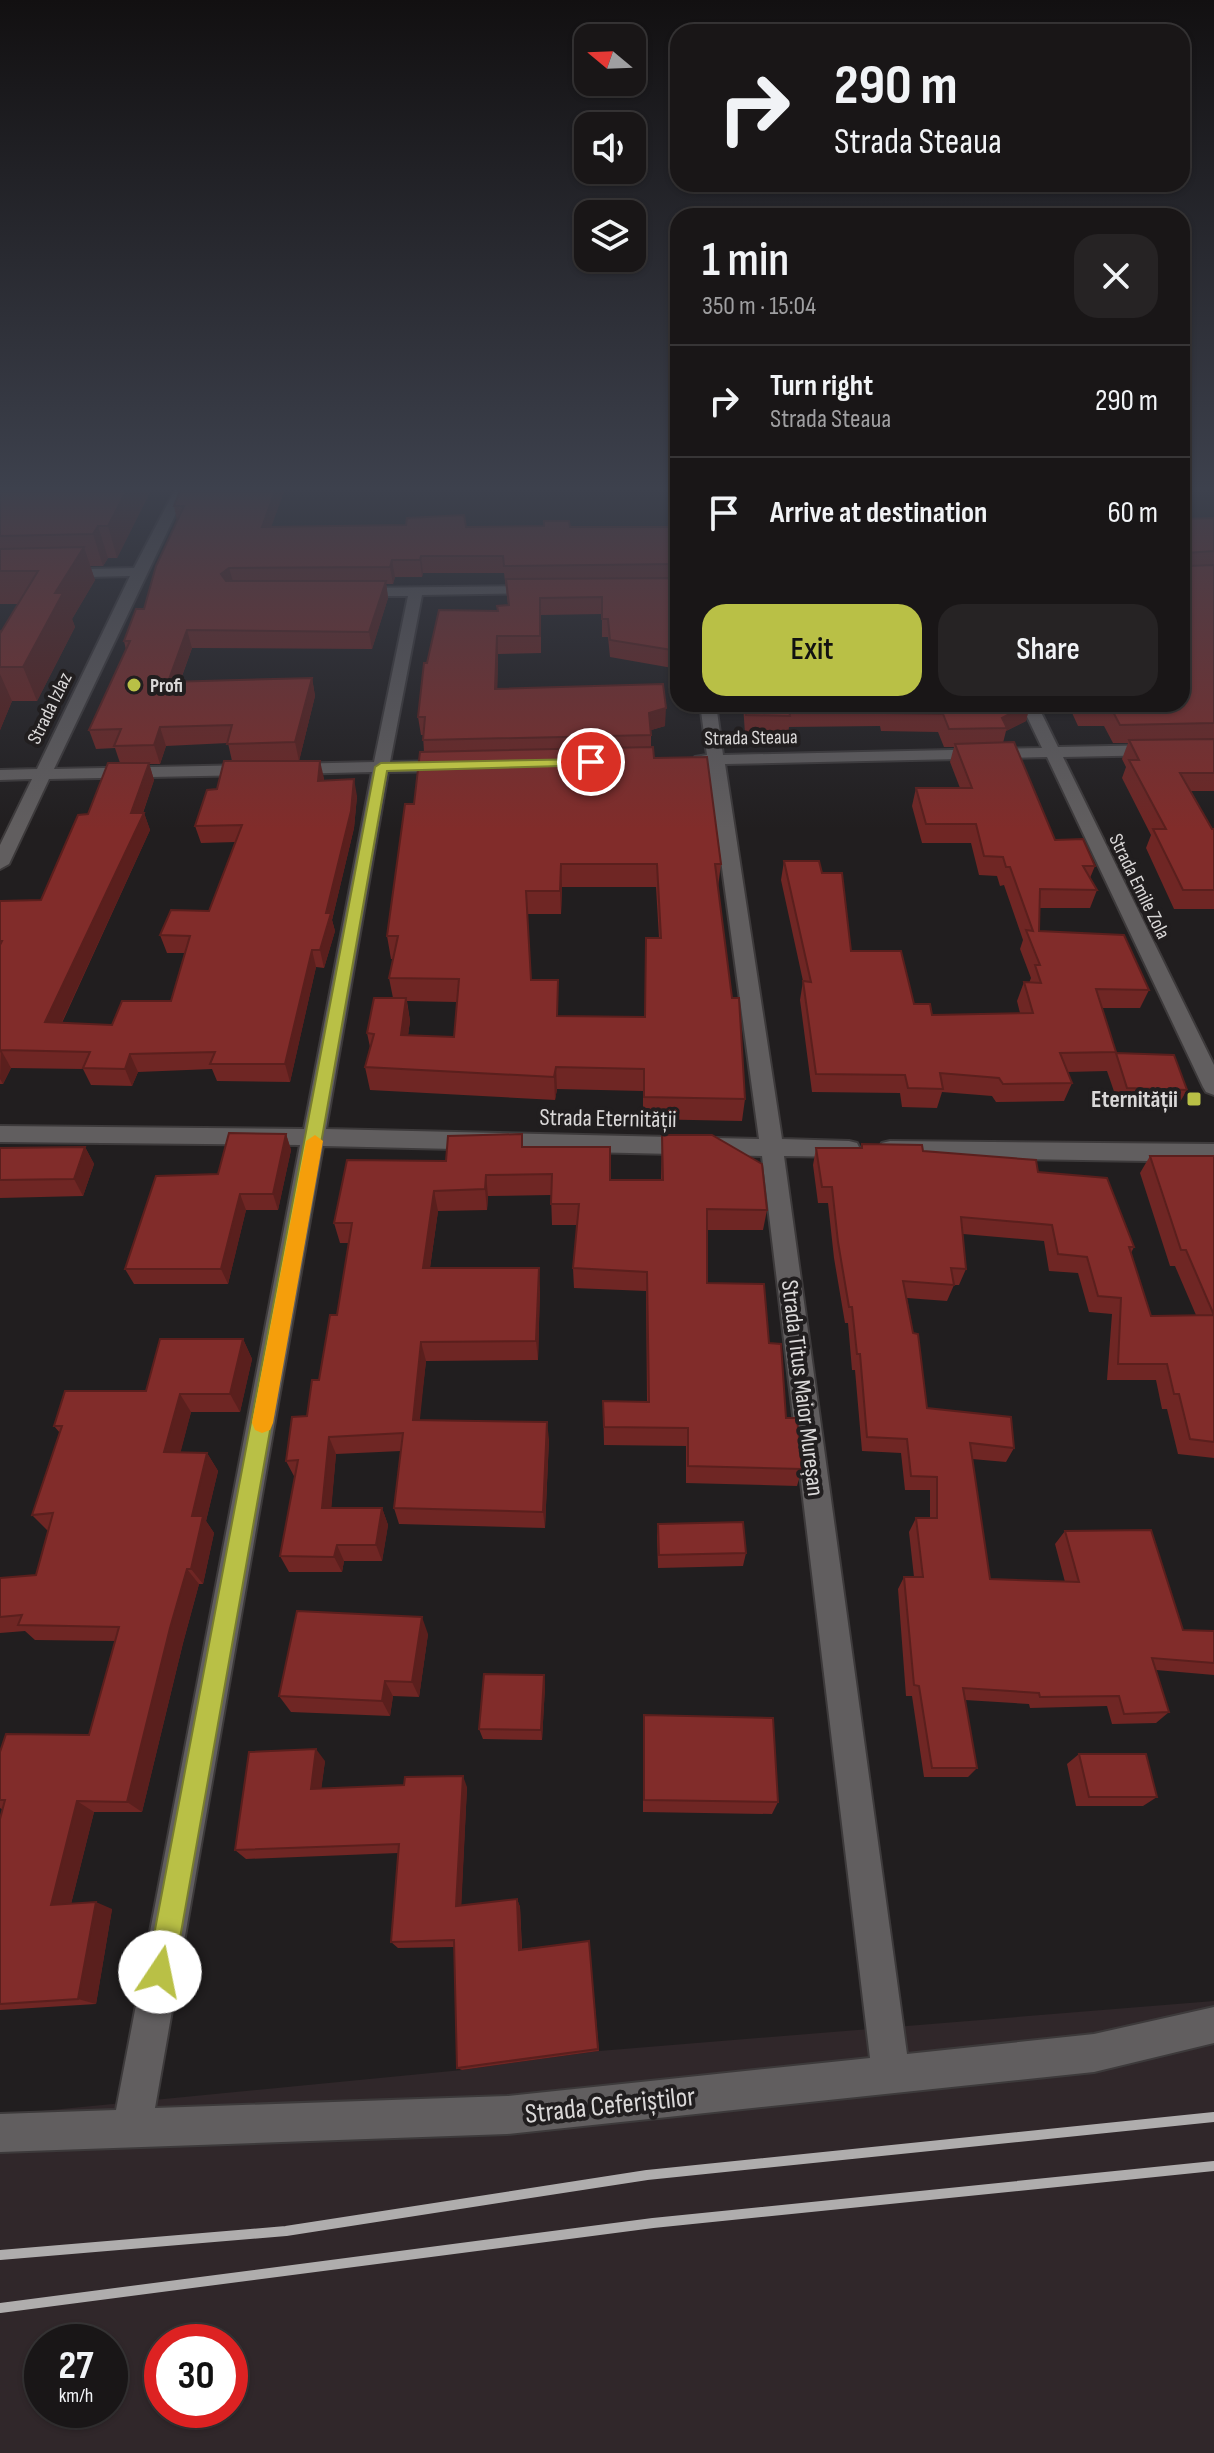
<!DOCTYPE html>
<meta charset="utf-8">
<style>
body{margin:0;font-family:"Sofia Sans Condensed",sans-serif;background:#262324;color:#f1f3f6;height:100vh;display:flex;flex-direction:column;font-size:30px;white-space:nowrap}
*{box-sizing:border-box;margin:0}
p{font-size:26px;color:#9f9fa1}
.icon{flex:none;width:44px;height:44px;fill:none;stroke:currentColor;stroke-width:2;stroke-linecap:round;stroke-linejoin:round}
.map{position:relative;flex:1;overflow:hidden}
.panel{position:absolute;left:670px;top:208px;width:520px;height:504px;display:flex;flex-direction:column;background:#191617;border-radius:24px;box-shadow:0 2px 6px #0004,0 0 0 2px #373536}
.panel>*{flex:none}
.hud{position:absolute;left:670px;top:24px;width:520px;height:168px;border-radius:24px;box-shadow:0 2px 6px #0004,0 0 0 2px #373536;background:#191617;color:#f1f3f6;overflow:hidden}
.needle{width:52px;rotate:289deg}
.controls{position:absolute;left:574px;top:24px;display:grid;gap:16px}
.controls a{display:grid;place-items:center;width:72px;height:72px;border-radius:16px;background:#191617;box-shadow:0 2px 6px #0004,0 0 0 2px #373536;font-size:40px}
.speed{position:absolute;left:24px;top:2324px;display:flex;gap:16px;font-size:40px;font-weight:700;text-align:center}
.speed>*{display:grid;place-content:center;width:104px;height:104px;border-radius:50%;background:#191617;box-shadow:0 2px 6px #0004,0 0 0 2px #373536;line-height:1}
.speed small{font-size:20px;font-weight:400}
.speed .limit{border:12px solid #d22;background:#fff;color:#111}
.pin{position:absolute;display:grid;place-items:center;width:68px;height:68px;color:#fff;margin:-34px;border:4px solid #fff;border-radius:50%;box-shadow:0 2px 8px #0007}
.me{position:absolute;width:88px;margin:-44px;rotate:11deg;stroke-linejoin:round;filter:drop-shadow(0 0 6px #0008)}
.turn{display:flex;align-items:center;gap:28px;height:168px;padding:0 32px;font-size:36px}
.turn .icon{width:104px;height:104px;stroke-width:2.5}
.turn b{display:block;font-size:56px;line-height:68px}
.round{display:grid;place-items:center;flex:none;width:84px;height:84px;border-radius:24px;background:#262324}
.overview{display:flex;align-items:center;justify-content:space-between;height:136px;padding:0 32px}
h1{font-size:48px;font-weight:600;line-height:60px}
.button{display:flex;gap:16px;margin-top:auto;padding:16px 32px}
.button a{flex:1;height:92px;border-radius:24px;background:#b9c046;color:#111;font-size:32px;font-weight:600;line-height:92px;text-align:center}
.button a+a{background:#262324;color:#f1f3f6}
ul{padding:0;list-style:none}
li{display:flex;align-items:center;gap:24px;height:112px;padding:0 32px;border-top:2px solid #373536}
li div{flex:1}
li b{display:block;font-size:30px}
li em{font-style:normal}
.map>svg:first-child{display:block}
.built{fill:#30272a;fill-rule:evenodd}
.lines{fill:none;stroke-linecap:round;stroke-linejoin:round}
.minor-casing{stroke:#3d3a3b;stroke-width:4}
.minor{fill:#615e5f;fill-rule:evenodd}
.rail{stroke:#afadad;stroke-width:10}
.wall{fill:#6f2624;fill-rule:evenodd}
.shaded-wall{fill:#5a1f1d}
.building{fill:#812c2a;stroke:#5a1f1d;stroke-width:2;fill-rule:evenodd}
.route{fill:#b9c046;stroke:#787d2e;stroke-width:2}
.slow{fill:#f59e0b}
.poi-dot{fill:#b9c046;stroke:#211e1f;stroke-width:3}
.labels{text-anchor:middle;stroke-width:8;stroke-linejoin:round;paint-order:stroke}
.far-poi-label{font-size:20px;font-weight:bold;fill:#dad8d8;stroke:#211e1f;text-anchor:start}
.far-street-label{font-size:20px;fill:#dad8d8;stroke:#211e1f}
.poi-label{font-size:24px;font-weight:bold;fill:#dad8d8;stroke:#211e1f;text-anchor:end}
.street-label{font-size:24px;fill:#dad8d8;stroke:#211e1f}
.near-street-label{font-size:28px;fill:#dad8d8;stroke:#211e1f}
</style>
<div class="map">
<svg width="1214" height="2453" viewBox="0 0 1214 2453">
<rect width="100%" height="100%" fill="#211e1f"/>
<path class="built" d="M1214 2001V2453H0V2115L462 2070 599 2051ZM42 2342H110V2410H42ZM162 2342H230V2410H162Z"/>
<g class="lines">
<defs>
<g id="minor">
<polygon points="177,486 189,486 54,769 252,765 260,770 252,775 49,779 9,864 0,869 0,845 32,779 0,780 0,770 37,769 130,576 0,579 0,571 134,568"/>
<path d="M537 586 542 587V593L422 595 390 762 452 761 460 766 452 771 388 772 326 1129 759 1139 708 765 695 763 693 760 695 757 707 755 700 704H716L723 755 1042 748 1021 704H1037L1058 747 1214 744V754L1063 757 1214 1065V1095L1206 1092 1203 1087 1047 757 725 764 782 1139 849 1141 857 1143 860 1149 857 1155 849 1157 784 1156 907 2054 1094 2034 1214 2007V2043L1094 2072 507 2134 0 2152V2114L116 2110 300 1145 0 1142V1126L304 1129 372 772 289 774 281 769 289 764 374 762 408 596H358L351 592 358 588ZM323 1146 762 1156 870 2058 507 2096 155 2108Z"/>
<polygon points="890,1141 1214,1144 1214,1162 890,1157 882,1155 879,1149 882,1143"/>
</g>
</defs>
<use href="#minor" class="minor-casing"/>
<use href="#minor" class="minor"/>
<g class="rail">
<polyline points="0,2255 286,2231 647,2175 1214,2117"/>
<polyline points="0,2308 653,2223 1214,2166"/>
</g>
</g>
<g class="wall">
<polygon points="0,486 153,486 117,558 108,558 103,566 90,566 95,580 72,619 75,627 37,701 12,701 0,730 0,631 1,632 18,604 0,604"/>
<path d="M182 486H286L271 527H676L677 519H678V669L610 657 608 637H602V614L541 615V653L498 654 497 689 665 726 651 730V747L654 758 721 864 718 887 745 1099 742 1121 643 1119V1091L557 1089 555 1100 370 1090 365 1067 370 1047 367 1033 393 998 389 978 393 959H391L387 936 414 804 424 752 423 735H421L418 717 427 663 498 611 508 605 504 573H423L422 577H395L393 584H386L388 598 372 649 192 648 180 682 312 678 315 696 299 761 324 778V781L357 796 354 828 332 920 335 931 324 968 316 967 290 1082 217 1081 212 1069 138 1072 132 1086 91 1085 83 1069 11 1068 3 1084H0V901L41 900 88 814 120 763 115 748 96 749 89 730 126 650 124 641 144 609 177 521 174 506ZM228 743 232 761 217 789 195 826 201 843 236 842 209 911 160 935 167 953H185L171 1001 112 1025 62 1023 150 830 144 813H143L154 780 149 764H160L166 746ZM562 887H656L659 938 645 1017 558 1016V980H531L527 914H561ZM407 1001 457 1002 454 1037 408 1035 410 1021Z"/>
<polygon points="1200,486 1214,486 1214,489 1202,489"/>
<polygon points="1214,518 1214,791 1191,791 1212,829 1214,829 1214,909 1174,909 1146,848 1151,835 1122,778 1126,767 1122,759 1128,743 1113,743 1104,726 1078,726 1068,704 1182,704 1182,519"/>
<polygon points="743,704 1030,704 1026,721 1006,731 1003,743 1055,840 1095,866 1090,878 1097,890 1090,908 1040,908 1039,931 1149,990 1140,1008 1102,1008 1116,1053 1187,1090 1177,1107 1119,1106 1107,1071 1067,1072 1072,1083 1064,1101 996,1102 992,1096 942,1092 937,1108 902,1107 900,1093 812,1092 800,1000 803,981 781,880 784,861 822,873 851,951 914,1004 932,1015 1020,1013 1017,1001 1024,982 1029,983 1031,978 1020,949 1023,940 1004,885 1000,886 997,876 979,875 971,843 922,843 912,806 916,788 960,788 950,762 954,747 944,747 938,732 881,731 880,726 789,727 788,735 745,734"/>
<polygon points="1039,704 1056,704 1044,711"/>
<polygon points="286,1134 291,1150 278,1210 246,1210 228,1284 134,1284 125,1269 218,1174"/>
<polygon points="522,1134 523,1147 610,1180 661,1180 662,1135 767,1210 763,1230 707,1230 707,1283 769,1343 786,1418 802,1469 797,1486 686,1483 686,1446 604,1445 603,1401 647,1402 646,1291 574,1288 573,1268 577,1225 552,1225 551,1195 488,1196 487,1210 438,1211 430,1268 540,1287 538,1360 426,1361 419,1420 549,1439 545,1528 399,1524 394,1508 401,1451 336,1454 331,1508 382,1508 388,1525 382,1561 344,1561 342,1572 289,1572 280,1556 295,1478 286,1461 307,1416 319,1380 337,1315 349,1243 340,1243 334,1223 446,1161"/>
<polygon points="862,1144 923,1151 1038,1172 1134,1247 1131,1253 1151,1316 1196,1315 1175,1266 1170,1266 1140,1173 1150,1156 1214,1156 1214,1458 1178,1454 1167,1409 1162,1409 1156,1380 1107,1380 1112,1314 1089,1312 1078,1273 1049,1271 1044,1241 963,1234 966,1269 959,1285 954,1285 947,1301 907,1298 927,1408 1014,1448 1006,1462 972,1459 990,1579 1065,1582 1055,1544 1065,1531 1183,1630 1214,1631 1214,1675 1156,1670 1169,1712 1156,1723 1112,1724 1107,1706 1030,1708 1029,1704 965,1700 977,1768 968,1777 924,1777 912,1696 906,1696 898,1589 904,1577 914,1577 909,1532 916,1518 930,1518 930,1490 905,1490 901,1453 862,1451 855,1370 852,1370 848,1323 845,1323 834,1258 828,1203 818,1203 813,1165 816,1148 861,1148"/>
<polygon points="85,1147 94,1164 83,1196 0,1198 0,1148"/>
<polygon points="243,1339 252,1359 240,1412 191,1412 180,1453 207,1453 218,1471 206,1521 214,1533 203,1584 199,1584 183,1643 142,1812 94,1812 71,1904 112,1909 96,2004 0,2010 0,1819 3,1810 0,1808 0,1752 89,1735 115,1641 35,1640 25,1631 0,1633 0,1578 36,1575 48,1531 32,1515 60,1433 54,1426 146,1391"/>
<polygon points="658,1524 746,1553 743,1566 658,1568 657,1537"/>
<polygon points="428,1634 419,1697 393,1696 390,1716 291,1712 279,1696"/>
<polygon points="544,1675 545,1686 542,1740 483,1739 479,1729"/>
<polygon points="644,1715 778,1802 772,1814 643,1812 643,1730"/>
<polygon points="1079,1754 1157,1797 1143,1806 1076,1806 1067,1764"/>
<polygon points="325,1761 321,1789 467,1787 461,1905 517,1899 520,1907 522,1949 589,1941 599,2051 462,2070 457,2068 454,1947 398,1948 391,1942 398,1853 246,1859 235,1850"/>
</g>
<g class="shaded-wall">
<polygon points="129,486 153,486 117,558 108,526"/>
<polygon points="277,486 286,486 265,543 262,527"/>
<polygon points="98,526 108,558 103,566 93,534"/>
<polygon points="84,547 95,580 72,619 75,627 37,701 23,667 55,593"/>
<polygon points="421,556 423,573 422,577 420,560"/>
<polygon points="392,560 395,577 393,584 390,567"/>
<polygon points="229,568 234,585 225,591 221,574"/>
<polygon points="386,581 388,598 372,649 369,632"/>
<polygon points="187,630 192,648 173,700 168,682"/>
<polygon points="497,636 498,654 497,707 495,689"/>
<polygon points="0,674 12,701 0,730"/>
<polygon points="312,678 315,696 299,761 295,742"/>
<polygon points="1028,704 1030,704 1026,721 1006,731 1007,728 1002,718"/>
<polygon points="1046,704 1056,704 1044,711"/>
<polygon points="666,708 665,726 648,731 649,713"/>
<polygon points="160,727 166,746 160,764 154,745"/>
<polygon points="320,761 324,778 321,798 318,781"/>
<polygon points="149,763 154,780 140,821 144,813 150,830 54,1039 45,1022 131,813"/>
<polygon points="354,779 357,796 354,828 332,920 335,931 324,968 320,950 326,913"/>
<polygon points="561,864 562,887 561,914 560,891"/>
<polygon points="312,950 316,967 290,1082 285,1064"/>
<polygon points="406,998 410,1021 405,1058 401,1035"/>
<polygon points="1,1050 11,1068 3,1084 0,1079"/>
<polygon points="130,1054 138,1072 132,1086 125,1069"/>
<polygon points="556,1067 557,1089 555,1100 554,1077"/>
<polygon points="286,1134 291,1150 278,1210 273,1194"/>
<polygon points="85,1147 94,1164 83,1196 74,1179"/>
<polygon points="486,1175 488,1196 487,1210 485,1189"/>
<polygon points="434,1191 438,1211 427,1288 423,1268"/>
<polygon points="240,1194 246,1210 228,1284 221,1269"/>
<polygon points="539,1268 540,1287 538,1360 536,1341"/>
<polygon points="243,1339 252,1359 240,1412 230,1394"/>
<polygon points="421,1342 426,1361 418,1438 413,1420"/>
<polygon points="180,1394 191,1412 176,1470 164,1452"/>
<polygon points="547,1422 549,1439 545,1528 543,1512"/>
<polygon points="329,1437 336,1454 330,1524 322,1508"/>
<polygon points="207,1453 218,1471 206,1521 214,1533 203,1584 191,1569 192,1516"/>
<polygon points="382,1508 388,1525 382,1561 376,1545"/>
<polygon points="337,1545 344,1561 342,1572 334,1557"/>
<polygon points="187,1569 199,1584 183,1643 142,1812 127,1802 170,1628"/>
<polygon points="422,1617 428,1634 419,1697 412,1682"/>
<polygon points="544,1675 545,1686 542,1740 541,1730"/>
<polygon points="385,1681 393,1696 390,1716 382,1701"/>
<polygon points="316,1749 325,1761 320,1799 311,1789"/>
<polygon points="463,1776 467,1787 461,1913 456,1906"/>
<polygon points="77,1801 94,1812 69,1912 51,1905"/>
<polygon points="517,1899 520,1907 522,1956 519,1950"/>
<polygon points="96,1902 112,1909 96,2004 78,1999"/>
</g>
<g class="building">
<polygon points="0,486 129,486 108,526 98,526 93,534 0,536"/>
<polygon points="182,486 277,486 262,527 406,525 407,518 464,515 466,527 544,526 544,521 569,521 570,527 678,527 677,519 678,519 678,564 504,566 503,556 421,556 420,560 392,560 390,567 229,568 221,574 226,581 386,581 369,632 187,630 168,682 312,678 295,742 227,744 232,725 160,727 154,745 114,746 121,729 89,730 130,641 124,641 136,609 144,609 156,566 184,506 174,506"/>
<polygon points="1214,518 1214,551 1186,553 1185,563 1188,566 1214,565 1214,723 1120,725 1111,708 1084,708 1082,704 1182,704 1182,519"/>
<polygon points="84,547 55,593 63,593 23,667 0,667 0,631 1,632 38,571 0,571 0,549"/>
<polygon points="678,578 678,651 610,640 608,619 602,619 602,597 540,598 540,636 497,636 495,689 663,684 666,708 649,713 651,735 423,740 425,717 418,717 424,663 427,663 439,610 498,611 497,606 509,605 506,579"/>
<polygon points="746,704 1028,704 1002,718 1007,728 949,729 943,714 885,713 884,708 789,709 790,716 746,715"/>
<polygon points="1214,739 1214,773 1180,773 1212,829 1214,829 1214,890 1183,890 1153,829 1166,829 1129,760 1139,760 1129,740"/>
<polygon points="1014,742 1055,840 1083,839 1095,866 1083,866 1097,890 1040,889 1039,931 1124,935 1149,990 1096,989 1116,1052 1060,1053 1072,1083 1003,1084 999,1078 940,1073 943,1089 908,1088 905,1075 816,1074 803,981 811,982 784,861 819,861 822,873 842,873 851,951 901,951 914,1004 930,1004 932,1015 1033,1013 1024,982 1041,983 1035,965 1040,965 1026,930 1033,931 1010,867 1006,867 1003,857 984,856 976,824 926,824 916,788 972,788 955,744"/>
<path d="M653 747 654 758 707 757 721 864H715L732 998H739L745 1099 644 1097V1069L556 1067 554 1077 365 1067 374 1034 367 1033 374 998H406L401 1035 454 1037 459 979 389 978 398 936H387L405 804H414L420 752ZM561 864H657L661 938H646L645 1017 557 1016 558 980H531L526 891H560Z"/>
<polygon points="224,761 320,761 318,781 354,779 351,811 326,913 331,913 320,950 312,950 285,1064 210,1064 215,1052 130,1054 125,1069 83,1068 90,1052 1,1050 0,1052 0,945 2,941 0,941 0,901 41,900 78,815 88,814 108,763 149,763 131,813 144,813 45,1022 112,1025 122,1001 171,1001 190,936 160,935 171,910 209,911 242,825 195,826 207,790 217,789"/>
<polygon points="1116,1053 1174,1055 1187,1090 1127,1088"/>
<polygon points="229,1133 286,1134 273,1194 240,1194 221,1269 125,1269 156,1176 218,1174"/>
<polygon points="522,1134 522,1147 610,1147 610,1180 663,1180 662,1135 712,1135 762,1164 767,1210 707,1209 707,1283 764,1284 769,1343 781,1344 786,1418 797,1418 802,1469 688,1466 688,1428 604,1427 603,1401 649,1402 647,1272 573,1268 579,1204 551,1204 552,1174 486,1175 485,1189 434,1191 423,1268 539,1268 536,1341 421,1342 413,1420 547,1422 543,1512 394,1508 403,1433 329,1437 322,1508 382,1508 376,1545 337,1545 334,1557 280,1556 298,1460 286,1461 292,1417 307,1416 312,1380 319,1380 330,1315 337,1315 352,1223 334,1223 347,1160 446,1161 448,1136"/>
<polygon points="862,1144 922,1145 923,1151 1036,1160 1038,1172 1107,1178 1134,1247 1129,1247 1151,1316 1214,1315 1186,1250 1181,1250 1150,1156 1214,1156 1214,1442 1190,1439 1179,1394 1174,1394 1167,1364 1118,1364 1121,1298 1098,1296 1087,1257 1058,1254 1052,1225 961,1217 966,1269 951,1268 954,1285 903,1281 913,1333 918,1334 927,1408 1011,1417 1014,1448 970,1443 990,1579 1079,1582 1065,1531 1151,1530 1183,1630 1214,1631 1214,1663 1152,1658 1169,1712 1124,1714 1119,1696 1040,1697 1039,1693 963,1688 977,1768 932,1768 919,1686 914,1685 904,1577 923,1577 916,1518 937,1518 937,1477 911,1476 907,1439 867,1437 860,1354 857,1354 852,1307 849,1307 838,1242 832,1187 822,1187 816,1148 862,1148"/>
<polygon points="85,1147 74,1179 0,1180 0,1148"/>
<polygon points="160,1339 243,1339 230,1394 180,1394 164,1452 207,1453 192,1516 203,1516 191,1569 187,1569 170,1628 127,1802 77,1801 51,1905 96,1902 78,1999 0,2004 0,1819 5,1800 0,1800 0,1752 6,1734 89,1735 119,1627 18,1625 22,1615 0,1617 0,1578 36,1575 53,1513 32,1515 62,1426 54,1426 65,1391 146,1391"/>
<polygon points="743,1522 746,1553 659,1555 658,1524"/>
<polygon points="297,1611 422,1617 412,1682 385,1681 382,1701 279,1696"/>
<polygon points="484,1674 544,1675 541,1730 479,1729"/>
<polygon points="644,1715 773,1718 778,1802 644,1800"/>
<polygon points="316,1749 311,1789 404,1785 405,1777 463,1776 456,1906 517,1899 519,1950 589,1941 598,2049 457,2068 454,1940 391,1942 399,1844 235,1850 249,1752"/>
<polygon points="1079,1754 1146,1754 1157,1797 1089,1797"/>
</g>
<linearGradient id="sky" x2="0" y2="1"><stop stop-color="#121011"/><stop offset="0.59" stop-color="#3d414d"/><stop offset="1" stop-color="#3d414d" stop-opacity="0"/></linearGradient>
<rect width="1214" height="829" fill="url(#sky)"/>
<polygon class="route" points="591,759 596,760 596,765 387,771 174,1972 170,1982 160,1986 151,1982 147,1972 375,767 381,763"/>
<polygon class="slow" points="315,1135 323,1141 273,1423 270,1430 262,1433 255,1430 252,1423 306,1141"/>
<g class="poi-dot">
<circle cx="134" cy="685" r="8"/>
<rect x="1186" y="1091" width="16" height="16" rx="4"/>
</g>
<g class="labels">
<g class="far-poi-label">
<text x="150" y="692">Profi</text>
</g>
<g class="far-street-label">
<text transform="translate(49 708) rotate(-64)" y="7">Strada Izlaz</text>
<text transform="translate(751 737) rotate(-1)" y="7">Strada Steaua</text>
<text transform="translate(1140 886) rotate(64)" y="7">Strada Emile Zola</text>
</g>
<g class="poi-label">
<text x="1178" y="1107">Eternității</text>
</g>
<g class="street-label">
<text transform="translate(608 1118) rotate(1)" y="8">Strada Eternității</text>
<text transform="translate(803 1388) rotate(83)" y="8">Strada Titus Maior Mureșan</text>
</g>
<g class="near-street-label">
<text transform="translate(610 2104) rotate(-6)" y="10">Strada Ceferiștilor</text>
</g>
</g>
</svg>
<div class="controls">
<a><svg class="needle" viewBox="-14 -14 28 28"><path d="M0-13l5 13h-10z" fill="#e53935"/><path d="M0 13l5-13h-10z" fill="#9f9fa1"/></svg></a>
<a><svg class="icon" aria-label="sound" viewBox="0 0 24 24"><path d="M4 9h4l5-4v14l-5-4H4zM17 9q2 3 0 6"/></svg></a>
<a><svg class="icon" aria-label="layers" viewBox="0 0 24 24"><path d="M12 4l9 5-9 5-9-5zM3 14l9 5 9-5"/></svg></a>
</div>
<div class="speed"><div>27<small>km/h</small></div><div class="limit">30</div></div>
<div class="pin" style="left:591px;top:762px;background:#d93025"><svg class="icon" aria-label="arrive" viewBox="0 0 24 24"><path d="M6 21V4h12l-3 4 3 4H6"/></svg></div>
<svg class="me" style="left:160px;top:1972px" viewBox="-20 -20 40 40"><circle r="19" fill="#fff"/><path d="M0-13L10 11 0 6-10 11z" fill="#b9c046"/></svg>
<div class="hud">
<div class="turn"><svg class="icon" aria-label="right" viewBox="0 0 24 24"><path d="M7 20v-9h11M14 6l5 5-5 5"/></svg><div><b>290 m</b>Strada Steaua</div></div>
</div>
<section class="panel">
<div class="overview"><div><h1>1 min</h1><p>350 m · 15:04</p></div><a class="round"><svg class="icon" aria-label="close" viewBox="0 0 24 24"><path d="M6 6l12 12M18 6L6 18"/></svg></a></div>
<ul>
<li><svg class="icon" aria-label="right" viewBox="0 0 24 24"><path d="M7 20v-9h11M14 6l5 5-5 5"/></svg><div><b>Turn right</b><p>Strada Steaua</p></div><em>290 m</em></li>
<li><svg class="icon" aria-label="arrive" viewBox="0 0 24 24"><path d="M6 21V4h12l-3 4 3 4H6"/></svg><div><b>Arrive at destination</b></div><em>60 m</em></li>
</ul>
<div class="button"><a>Exit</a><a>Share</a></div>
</section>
</div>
